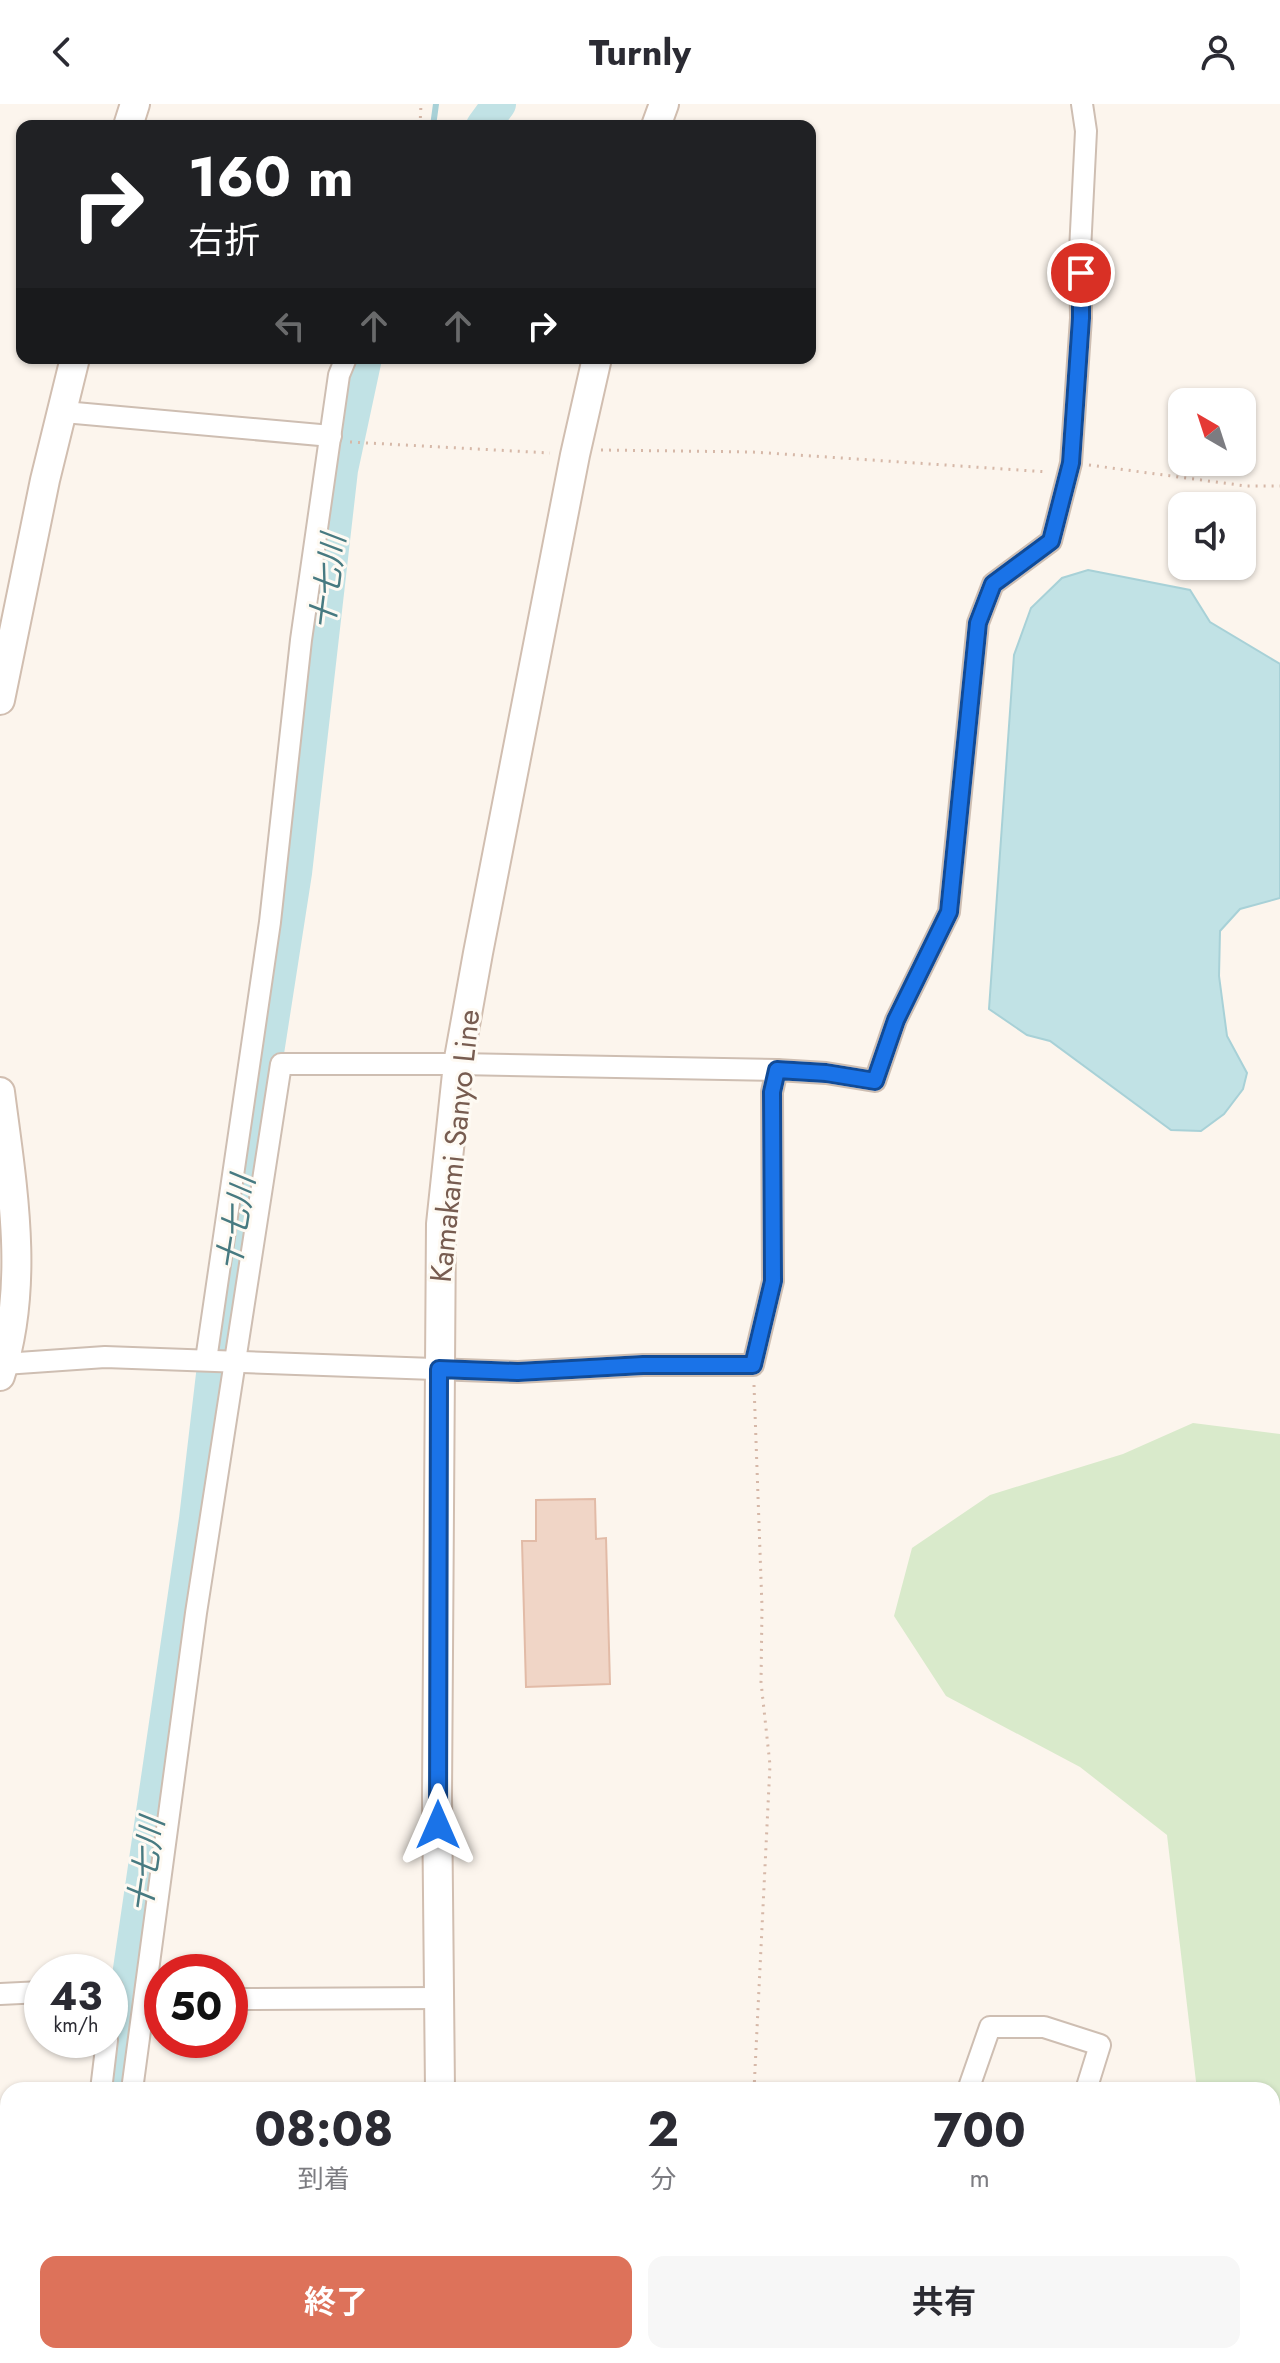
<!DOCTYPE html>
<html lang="ja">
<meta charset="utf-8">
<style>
body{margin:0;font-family:Jost,"Noto Sans JP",sans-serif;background:#f7f7f7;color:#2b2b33;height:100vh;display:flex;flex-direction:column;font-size:30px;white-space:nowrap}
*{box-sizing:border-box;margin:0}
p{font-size:26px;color:#7c7c81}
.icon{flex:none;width:44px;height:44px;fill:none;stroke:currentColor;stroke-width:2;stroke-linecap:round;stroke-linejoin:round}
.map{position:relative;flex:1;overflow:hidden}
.drawer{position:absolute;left:0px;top:1978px;width:1280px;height:282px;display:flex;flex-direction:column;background:#fff;border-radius:24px 24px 0 0;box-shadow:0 2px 6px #0004}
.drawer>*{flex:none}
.guide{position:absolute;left:16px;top:16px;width:800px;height:244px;border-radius:16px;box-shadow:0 2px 6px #0004;background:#202124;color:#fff;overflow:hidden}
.needle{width:52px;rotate:321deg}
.controls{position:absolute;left:1168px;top:284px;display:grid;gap:16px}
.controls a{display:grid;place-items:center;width:88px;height:88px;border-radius:16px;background:#fff;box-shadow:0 2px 6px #0004;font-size:40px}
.speed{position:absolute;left:24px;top:1850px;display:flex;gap:16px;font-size:40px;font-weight:700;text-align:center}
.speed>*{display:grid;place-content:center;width:104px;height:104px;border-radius:50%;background:#fff;box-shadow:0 2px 6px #0004;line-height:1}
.speed small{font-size:20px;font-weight:400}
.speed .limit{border:12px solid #d22;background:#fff;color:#111}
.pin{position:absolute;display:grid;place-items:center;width:68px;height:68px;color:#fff;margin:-34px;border:4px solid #fff;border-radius:50%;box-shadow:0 2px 8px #0007}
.me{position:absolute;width:88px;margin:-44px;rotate:0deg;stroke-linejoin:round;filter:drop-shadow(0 0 6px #0008)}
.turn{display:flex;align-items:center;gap:28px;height:168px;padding:0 40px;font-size:36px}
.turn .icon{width:104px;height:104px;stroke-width:2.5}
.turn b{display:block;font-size:56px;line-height:68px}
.lanes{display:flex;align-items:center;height:76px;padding:0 40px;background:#0003;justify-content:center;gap:40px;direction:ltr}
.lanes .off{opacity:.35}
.eta{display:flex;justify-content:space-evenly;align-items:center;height:136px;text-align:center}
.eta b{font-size:48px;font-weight:700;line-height:56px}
.button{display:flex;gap:16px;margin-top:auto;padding:16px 40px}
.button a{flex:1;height:92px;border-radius:16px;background:#dd725a;color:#fff;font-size:32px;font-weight:700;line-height:92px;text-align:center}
.button a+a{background:#f7f7f7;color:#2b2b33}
header{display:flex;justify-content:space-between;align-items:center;height:104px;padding:0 40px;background:#fff;font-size:36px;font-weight:700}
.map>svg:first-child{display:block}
.green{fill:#d9eacb}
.water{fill:#c1e2e5;stroke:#a8d1d7;stroke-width:2}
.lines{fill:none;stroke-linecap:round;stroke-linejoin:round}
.stream{stroke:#a8d1d7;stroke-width:6}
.river{stroke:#c1e2e5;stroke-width:34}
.building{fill:#f0d5c6;stroke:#e2bba7;stroke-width:2}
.street-casing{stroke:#cebeb2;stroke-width:24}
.secondary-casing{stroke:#d1beb0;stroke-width:32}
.path{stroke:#d6b8a8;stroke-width:3;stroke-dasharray:2 6;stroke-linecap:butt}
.street{stroke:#fff;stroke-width:20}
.secondary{stroke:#fff;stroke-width:28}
.route-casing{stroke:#114b97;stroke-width:20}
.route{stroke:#1a73e8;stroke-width:14}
.labels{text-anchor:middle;stroke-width:6;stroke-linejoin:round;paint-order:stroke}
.street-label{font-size:30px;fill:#775c50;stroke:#fefaf3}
.water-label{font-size:32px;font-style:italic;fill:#477a81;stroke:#fefaf3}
</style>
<header><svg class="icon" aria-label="back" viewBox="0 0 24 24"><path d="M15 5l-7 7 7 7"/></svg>Turnly<svg class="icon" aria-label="person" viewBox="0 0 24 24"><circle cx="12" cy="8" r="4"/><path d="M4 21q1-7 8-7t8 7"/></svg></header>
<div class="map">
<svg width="1280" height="2259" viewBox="0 0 1280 2259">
<rect width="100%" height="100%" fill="#fcf5ed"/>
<polygon class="green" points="1193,1319 1280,1330 1280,2114 1272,2105 1272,1986 1197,1986 1167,1731 1080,1663 946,1592 894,1512 912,1444 990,1391 1123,1350"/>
<polygon class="water" points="1088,466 1190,486 1210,518 1280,560 1280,794 1240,805 1220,827 1219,872 1227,932 1247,969 1243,985 1224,1010 1201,1027 1171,1026 1050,937 1027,931 989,905 1014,551 1031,504 1062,474"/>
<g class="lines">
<polyline class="stream" points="433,22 436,0"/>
<g class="river">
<polyline points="483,22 499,0"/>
<polyline points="116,1986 124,1906 196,1415 218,1228 252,1045 295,769 341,366 365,254"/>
<polyline points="94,2259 94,2252"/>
</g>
</g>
<polygon class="building" points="595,1395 596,1435 606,1434 610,1580 526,1583 522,1437 536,1437 536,1396"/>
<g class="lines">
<defs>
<g id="street">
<polyline points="64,308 331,332"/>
<polyline points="206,1256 270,818 301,536 339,271 346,254"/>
<polyline points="4,1260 105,1253 518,1268 643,1261 753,1261 773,1177 772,988 777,966"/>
<polyline points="110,1884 112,1884 110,1903"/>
<polyline points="0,1890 42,1888"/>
<polyline points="230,1895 439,1894"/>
<polyline points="101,1986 107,1936"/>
<polyline points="132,1986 196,1509 281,960 458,960 777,966 826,969 875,977 896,916 949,808 978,519 993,480 1051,437 1071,359 1081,214 1080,147 1086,27 1082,0"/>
<polyline points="968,1986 990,1923 1044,1923 1100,1941 1086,1986"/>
<polyline points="0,2243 8,2244"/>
<polyline points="1227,2252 1227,2259"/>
<polyline points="76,2259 76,2252"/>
<polyline points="106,2259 106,2252"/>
<polyline points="607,2259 608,2252"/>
<polyline points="781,2259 782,2252"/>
<polyline points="903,2259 904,2252"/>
<polyline points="1021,2259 1022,2252"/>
<polyline points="1104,2259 1109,2252"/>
</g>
<g id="secondary">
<polyline points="128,22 135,0"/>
<polyline points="656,22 664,0"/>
<polyline points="0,596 45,376 75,254"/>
<path d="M0 988C12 1081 30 1180 0 1272"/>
<polyline points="440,1986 437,1692 441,1120 458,960 478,849 575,351 597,254"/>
<polyline points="443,2252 443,2259"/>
</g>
</defs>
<use href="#street" class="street-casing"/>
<use href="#secondary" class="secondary-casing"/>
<g class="path">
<polyline points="420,22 421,0"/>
<polyline points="350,338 550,349"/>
<polyline points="601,346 753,348 1048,368"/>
<polyline points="1089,361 1246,382 1280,382"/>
<polyline points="754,1986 770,1661 761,1578 762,1503 754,1281"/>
</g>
<use href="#street" class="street"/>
<use href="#secondary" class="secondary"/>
</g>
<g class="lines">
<defs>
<polyline id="route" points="438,1721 439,1265 518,1268 643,1261 753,1261 773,1177 772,988 777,966 826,969 875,977 896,916 949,808 978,519 993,480 1051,437 1071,359 1081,214 1081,169"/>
</defs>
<use href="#route" class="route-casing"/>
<use href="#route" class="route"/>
</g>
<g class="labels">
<g class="street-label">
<text transform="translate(455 1042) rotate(-84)" y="10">Kamakami Sanyo Line</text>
</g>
<g class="water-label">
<text transform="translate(328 478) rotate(-83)" y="11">十七川</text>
<text transform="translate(236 1119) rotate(-81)" y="11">十七川</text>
<text transform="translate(146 1761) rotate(-82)" y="11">十七川</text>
</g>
</g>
</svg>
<div class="controls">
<a><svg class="needle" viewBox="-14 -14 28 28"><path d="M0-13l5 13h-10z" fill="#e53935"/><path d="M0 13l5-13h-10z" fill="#7c7c81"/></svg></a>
<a><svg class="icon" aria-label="sound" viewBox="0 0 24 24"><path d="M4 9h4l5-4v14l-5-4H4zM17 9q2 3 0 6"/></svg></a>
</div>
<div class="speed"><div>43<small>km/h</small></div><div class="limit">50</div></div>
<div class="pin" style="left:1081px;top:169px;background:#d93025"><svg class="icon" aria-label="arrive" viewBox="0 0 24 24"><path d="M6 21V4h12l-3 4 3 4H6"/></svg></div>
<svg class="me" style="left:438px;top:1721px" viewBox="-20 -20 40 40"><path d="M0-17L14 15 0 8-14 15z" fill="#1a73e8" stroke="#fff" stroke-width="4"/></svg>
<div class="guide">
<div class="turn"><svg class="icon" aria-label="right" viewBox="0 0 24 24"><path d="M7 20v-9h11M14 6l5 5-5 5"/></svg><div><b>160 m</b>右折</div></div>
<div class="lanes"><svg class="icon off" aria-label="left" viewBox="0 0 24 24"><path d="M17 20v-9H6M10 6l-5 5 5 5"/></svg><svg class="icon off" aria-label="ahead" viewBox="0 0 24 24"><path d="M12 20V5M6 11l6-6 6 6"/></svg><svg class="icon off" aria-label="ahead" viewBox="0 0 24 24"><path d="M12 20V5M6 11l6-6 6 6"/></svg><svg class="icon" aria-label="right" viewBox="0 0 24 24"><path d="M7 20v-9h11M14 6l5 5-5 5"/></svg></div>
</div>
<section class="drawer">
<div class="eta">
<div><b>08:08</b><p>到着</p></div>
<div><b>2</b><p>分</p></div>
<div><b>700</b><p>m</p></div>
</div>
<div class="button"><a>終了</a><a>共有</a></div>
</section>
</div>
